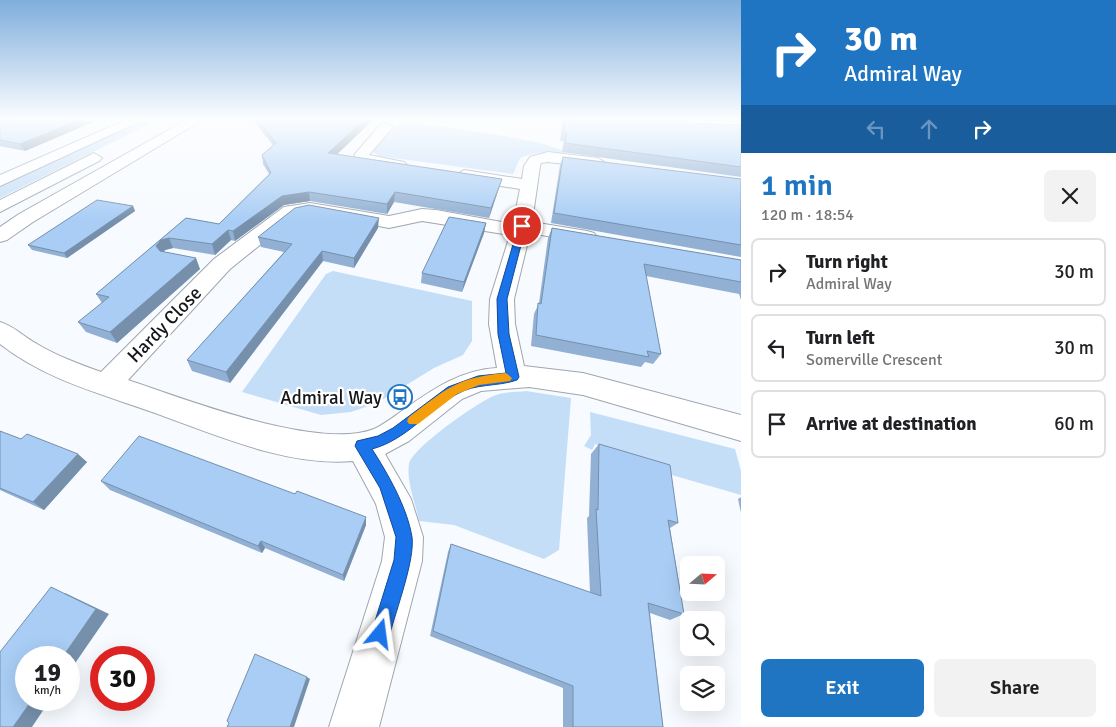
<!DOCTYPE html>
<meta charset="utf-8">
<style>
body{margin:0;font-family:Signika,sans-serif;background:#f2f2f2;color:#202124;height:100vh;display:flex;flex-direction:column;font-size:19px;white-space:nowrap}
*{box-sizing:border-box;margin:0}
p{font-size:16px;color:#757577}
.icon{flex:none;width:28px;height:28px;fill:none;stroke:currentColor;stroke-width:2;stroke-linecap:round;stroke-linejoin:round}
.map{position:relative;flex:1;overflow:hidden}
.details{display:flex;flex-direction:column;background:#fff;width:375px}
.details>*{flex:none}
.banner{background:#2075c3;color:#fff;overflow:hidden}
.needle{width:32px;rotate:71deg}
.fabs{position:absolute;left:680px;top:556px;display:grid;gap:10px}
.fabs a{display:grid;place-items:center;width:45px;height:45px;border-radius:8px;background:#fff;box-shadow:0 5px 20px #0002;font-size:25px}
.speed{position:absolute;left:15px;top:646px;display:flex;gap:10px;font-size:25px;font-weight:700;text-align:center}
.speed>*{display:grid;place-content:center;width:65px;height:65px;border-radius:50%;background:#fff;box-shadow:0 5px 20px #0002;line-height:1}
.speed small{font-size:12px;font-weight:400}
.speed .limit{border:8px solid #d22;background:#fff;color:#111}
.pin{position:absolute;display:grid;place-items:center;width:42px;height:42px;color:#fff;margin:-21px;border:2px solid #fff;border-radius:50%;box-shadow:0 1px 5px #0007}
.me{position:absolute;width:55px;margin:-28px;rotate:16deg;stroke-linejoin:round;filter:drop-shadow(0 0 4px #0008)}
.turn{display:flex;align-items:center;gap:18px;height:105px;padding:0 20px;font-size:22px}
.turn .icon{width:65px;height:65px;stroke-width:2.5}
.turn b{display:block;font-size:35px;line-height:42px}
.lanes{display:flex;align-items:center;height:48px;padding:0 20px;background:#0003;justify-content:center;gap:25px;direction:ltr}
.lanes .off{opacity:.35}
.round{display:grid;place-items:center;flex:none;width:52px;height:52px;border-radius:8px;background:#f2f2f2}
.headline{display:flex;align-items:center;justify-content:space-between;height:85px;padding:0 20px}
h1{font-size:30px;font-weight:600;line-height:38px;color:#2075c3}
.action{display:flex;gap:10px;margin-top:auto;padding:10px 20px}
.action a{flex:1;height:58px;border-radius:8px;background:#2075c3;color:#fff;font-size:20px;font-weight:600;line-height:58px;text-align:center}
.action a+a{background:#f2f2f2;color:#202124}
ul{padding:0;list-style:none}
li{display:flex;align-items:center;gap:15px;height:68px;margin:0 10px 8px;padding:0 10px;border:2px solid #e0e0e0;border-radius:8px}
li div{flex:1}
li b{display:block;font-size:19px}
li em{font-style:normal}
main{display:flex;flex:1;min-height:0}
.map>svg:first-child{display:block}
.green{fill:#c5def8}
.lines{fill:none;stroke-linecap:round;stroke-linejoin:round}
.minor-casing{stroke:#9ea6ae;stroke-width:2}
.minor{fill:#fff;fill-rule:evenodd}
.wall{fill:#91b0d3}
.shaded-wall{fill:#7690ac}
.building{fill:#a9cdf5;stroke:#7690ac}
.route{fill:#1a73e8;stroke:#114b97}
.slow{fill:#f59e0b}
.labels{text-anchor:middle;stroke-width:4.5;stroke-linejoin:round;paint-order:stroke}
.street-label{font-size:19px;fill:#141619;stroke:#fff}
.poi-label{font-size:19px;fill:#141619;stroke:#fff;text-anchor:end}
</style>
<main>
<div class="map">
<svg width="741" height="727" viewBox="0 0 741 727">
<rect width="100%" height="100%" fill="#f7fafe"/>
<g class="green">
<polygon points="147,119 159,119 0,198 0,186"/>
<path d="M400 122C425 125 556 139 567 154 550 152 536 151 520 158L513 174 378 156 372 151V148L377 147Z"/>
<polygon points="333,271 472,301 472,341 463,355 434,368 377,403 351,412 321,415 242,392 326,274"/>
<path d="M526 391 571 398 559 550 544 559 454 525 419 521C416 505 406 481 409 464 412 448 479 401 496 395 505 392 517 392 526 391Z"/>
<polygon points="590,412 735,449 741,471 741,495 644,467 628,455 595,444 592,450 584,446 591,435"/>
</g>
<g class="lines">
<defs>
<g id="minor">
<polygon points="128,119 145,119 0,186 0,175"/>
<polygon points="188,119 204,119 33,222 7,240 0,242 0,227 19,214"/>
<polygon points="386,123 393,127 369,155 404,162 407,165 404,168 399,170 360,163 354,155 381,124"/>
<path d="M548 152 598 158 606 163 598 168 548 162 541 163 540 166 532 222 587 231 594 233 597 237 594 241 587 243 530 233 514 299 515 324 524 366 583 373 741 415V441L583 395 529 387 481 391 462 399 409 441 385 454 411 499 423 537 422 561 379 727H329L382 561 385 537 376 504 353 461C288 467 216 435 155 413 102 394 46 380 0 344V322C14 326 24 337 37 344 57 356 79 364 101 372L214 259 284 207 310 203 389 216 422 209 436 210 513 224 520 189 464 180 456 175 464 170 522 179 524 166 530 157ZM310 213 389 228 422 221 510 235 490 299 489 324 497 368C461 370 435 388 406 408 396 415 385 424 374 429 318 451 185 399 128 380L230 269 296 216Z"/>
<polygon points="94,153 102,158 99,161 0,212 0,200"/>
</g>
</defs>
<use href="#minor" class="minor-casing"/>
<use href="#minor" class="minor"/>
</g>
<g class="wall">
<polygon points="0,119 100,119 25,151 0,146"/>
<polygon points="252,119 374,119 337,154 502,179 489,218 394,202 387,214 310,201 284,205 235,241 231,240 215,255 173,248 165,250 164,252 200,269 117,343 86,332 78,322 102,303 96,294 186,218 219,224 269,174 263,164 262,155 273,145"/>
<polygon points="563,119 741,119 741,122 679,120 691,123 741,125 741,177 562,152 564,141 560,141"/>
<polygon points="563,157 741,179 741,257 551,223 560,165"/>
<polygon points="133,206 135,211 67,258 32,250 28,245"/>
<polygon points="486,223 484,233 462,292 421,283 422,273"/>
<polygon points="378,228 354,268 323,261 230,383 192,371 187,360 284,252 261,247 258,237"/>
<polygon points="552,228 741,260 741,300 739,294 646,276 661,354 653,364 645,362 641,367 531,346 534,314 539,303 548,238"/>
<polygon points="0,431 21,439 87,462 44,510 0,490"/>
<polygon points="599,444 678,523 670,528 684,614 670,620 650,613 663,727 563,727 563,688 430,636 448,552 451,544 590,593 587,518 589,516 591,454"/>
<polygon points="101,481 366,525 344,581 265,548 262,553 110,490"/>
<polygon points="741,497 741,513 738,499"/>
</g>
<g class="shaded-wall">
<polygon points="81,119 100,119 25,151 20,144"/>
<polygon points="365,119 374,119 329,162 328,153"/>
<polygon points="502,179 489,218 491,208"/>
<polygon points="309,192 310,201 284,205 235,241 233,231 282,196"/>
<polygon points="395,192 394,202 387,214 387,204"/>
<polygon points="133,206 135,211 67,258 64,253"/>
<polygon points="379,218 378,228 354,268 354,258"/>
<polygon points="486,223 484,233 462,292 464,282"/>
<polygon points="228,230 231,240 215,255 212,244"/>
<polygon points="169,238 173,248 165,250 160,256 156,246 161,240"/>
<polygon points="322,251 323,261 230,383 226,372"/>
<polygon points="196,258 200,269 117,343 110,332"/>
<polygon points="78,454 87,462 44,510 33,502"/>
<polygon points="366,517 366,525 344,581 343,575"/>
<polygon points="261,541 265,548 262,553 258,546"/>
<polygon points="65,593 109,614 69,672 69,658 62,658"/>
<polygon points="307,677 310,679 294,727 290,727"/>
<polygon points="32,700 50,700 32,727 13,727"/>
</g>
<g class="building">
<polygon points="0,119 81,119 20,144 0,140"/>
<polygon points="257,119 365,119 328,153 502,179 491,208 395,192 387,204 309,192 282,196 233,231 228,230 212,244 169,238 161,240 156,246 160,251 196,258 110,332 78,322 109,297 96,294 186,218 219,224 271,173 262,155 276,143"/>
<polygon points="565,119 678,119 691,123 741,125 741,167 565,143 567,133 563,132"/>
<polygon points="563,157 741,179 741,245 554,213"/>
<polygon points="97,200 133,206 64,253 28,245"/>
<polygon points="309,205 379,218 354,258 322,251 226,372 187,360 292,244 258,237 295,208"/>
<polygon points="449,217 486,223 464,282 422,273"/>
<polygon points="552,228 741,260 741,282 644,264 661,354 647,351 649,357 536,335 538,303 541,304"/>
<polygon points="0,431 21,439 27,434 78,454 33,502 0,488"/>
<polygon points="139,436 295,494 297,491 366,517 343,575 261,541 258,546 101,481"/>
<polygon points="599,444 670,465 678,523 668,520 684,614 648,603 663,727 573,727 573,686 433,631 451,544 601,596 596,509 598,510"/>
<polygon points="51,587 96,609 62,658 26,658 26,700 32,700 13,727 0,727 0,652"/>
<polygon points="255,654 307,677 290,727 227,727 229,723 227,721"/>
</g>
<linearGradient id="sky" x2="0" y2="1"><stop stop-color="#7faedc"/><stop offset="0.54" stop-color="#fbfdff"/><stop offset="1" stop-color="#fbfdff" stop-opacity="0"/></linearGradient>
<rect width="741" height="221" fill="url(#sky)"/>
<path class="route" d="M519 224 526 226 507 299 509 334 519 377 517 380C497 387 476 383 457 394 427 411 406 440 372 449 388 474 407 507 412 537 415 560 396 610 390 634L387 641 380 644 374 641 371 634 394 560 396 537 380 488 355 446 357 441 378 436 393 428 448 387 478 376 506 373 498 334 497 299Z"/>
<path class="slow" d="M506 373 512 378 510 381 479 385 457 394 418 424H409L407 421 409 417C446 389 458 377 506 373Z"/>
<defs>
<symbol id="bus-ring" viewBox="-11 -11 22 22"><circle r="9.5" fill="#fff" stroke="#2075c3" stroke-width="1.5"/><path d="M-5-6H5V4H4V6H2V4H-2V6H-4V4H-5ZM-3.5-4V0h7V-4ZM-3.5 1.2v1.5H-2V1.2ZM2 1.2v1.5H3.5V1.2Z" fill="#2075c3"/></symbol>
</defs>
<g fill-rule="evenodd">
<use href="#bus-ring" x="386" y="383" width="28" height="28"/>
</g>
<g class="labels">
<g class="street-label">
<text transform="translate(164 324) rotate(-46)" y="7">Hardy Close</text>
</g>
<g class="poi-label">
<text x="382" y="404">Admiral Way</text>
</g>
</g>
</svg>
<div class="fabs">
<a><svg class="needle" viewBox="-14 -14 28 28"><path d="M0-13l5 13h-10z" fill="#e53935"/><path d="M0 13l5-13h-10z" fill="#757577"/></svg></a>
<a><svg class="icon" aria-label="search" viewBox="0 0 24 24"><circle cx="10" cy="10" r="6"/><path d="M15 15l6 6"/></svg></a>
<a><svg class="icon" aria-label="layers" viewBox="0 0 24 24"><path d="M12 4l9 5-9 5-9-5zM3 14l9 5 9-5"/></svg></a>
</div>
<div class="speed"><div>19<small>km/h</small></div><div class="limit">30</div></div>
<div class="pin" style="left:522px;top:226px;background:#d93025"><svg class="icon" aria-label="arrive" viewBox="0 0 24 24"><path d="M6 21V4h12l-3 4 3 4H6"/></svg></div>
<svg class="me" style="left:380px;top:634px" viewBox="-20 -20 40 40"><path d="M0-17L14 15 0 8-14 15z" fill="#1a73e8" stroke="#fff" stroke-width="4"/></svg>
</div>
<section class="details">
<div class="banner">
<div class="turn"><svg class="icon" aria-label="right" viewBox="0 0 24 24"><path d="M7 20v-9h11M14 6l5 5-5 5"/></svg><div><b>30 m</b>Admiral Way</div></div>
<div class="lanes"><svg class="icon off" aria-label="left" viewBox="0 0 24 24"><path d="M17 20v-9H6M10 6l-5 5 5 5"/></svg><svg class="icon off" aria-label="ahead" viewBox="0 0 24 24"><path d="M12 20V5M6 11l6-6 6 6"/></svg><svg class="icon" aria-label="right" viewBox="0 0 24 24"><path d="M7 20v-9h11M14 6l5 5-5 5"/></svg></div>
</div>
<div class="headline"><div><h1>1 min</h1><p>120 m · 18:54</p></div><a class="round"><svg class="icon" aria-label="close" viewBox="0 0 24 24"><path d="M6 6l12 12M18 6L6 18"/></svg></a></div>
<ul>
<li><svg class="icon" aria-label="right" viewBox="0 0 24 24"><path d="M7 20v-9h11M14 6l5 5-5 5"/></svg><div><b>Turn right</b><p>Admiral Way</p></div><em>30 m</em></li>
<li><svg class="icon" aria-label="left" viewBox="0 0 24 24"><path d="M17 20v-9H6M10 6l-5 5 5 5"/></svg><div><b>Turn left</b><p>Somerville Crescent</p></div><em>30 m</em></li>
<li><svg class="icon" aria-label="arrive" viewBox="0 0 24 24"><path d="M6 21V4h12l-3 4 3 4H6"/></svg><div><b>Arrive at destination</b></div><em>60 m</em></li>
</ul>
<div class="action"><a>Exit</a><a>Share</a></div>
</section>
</main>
